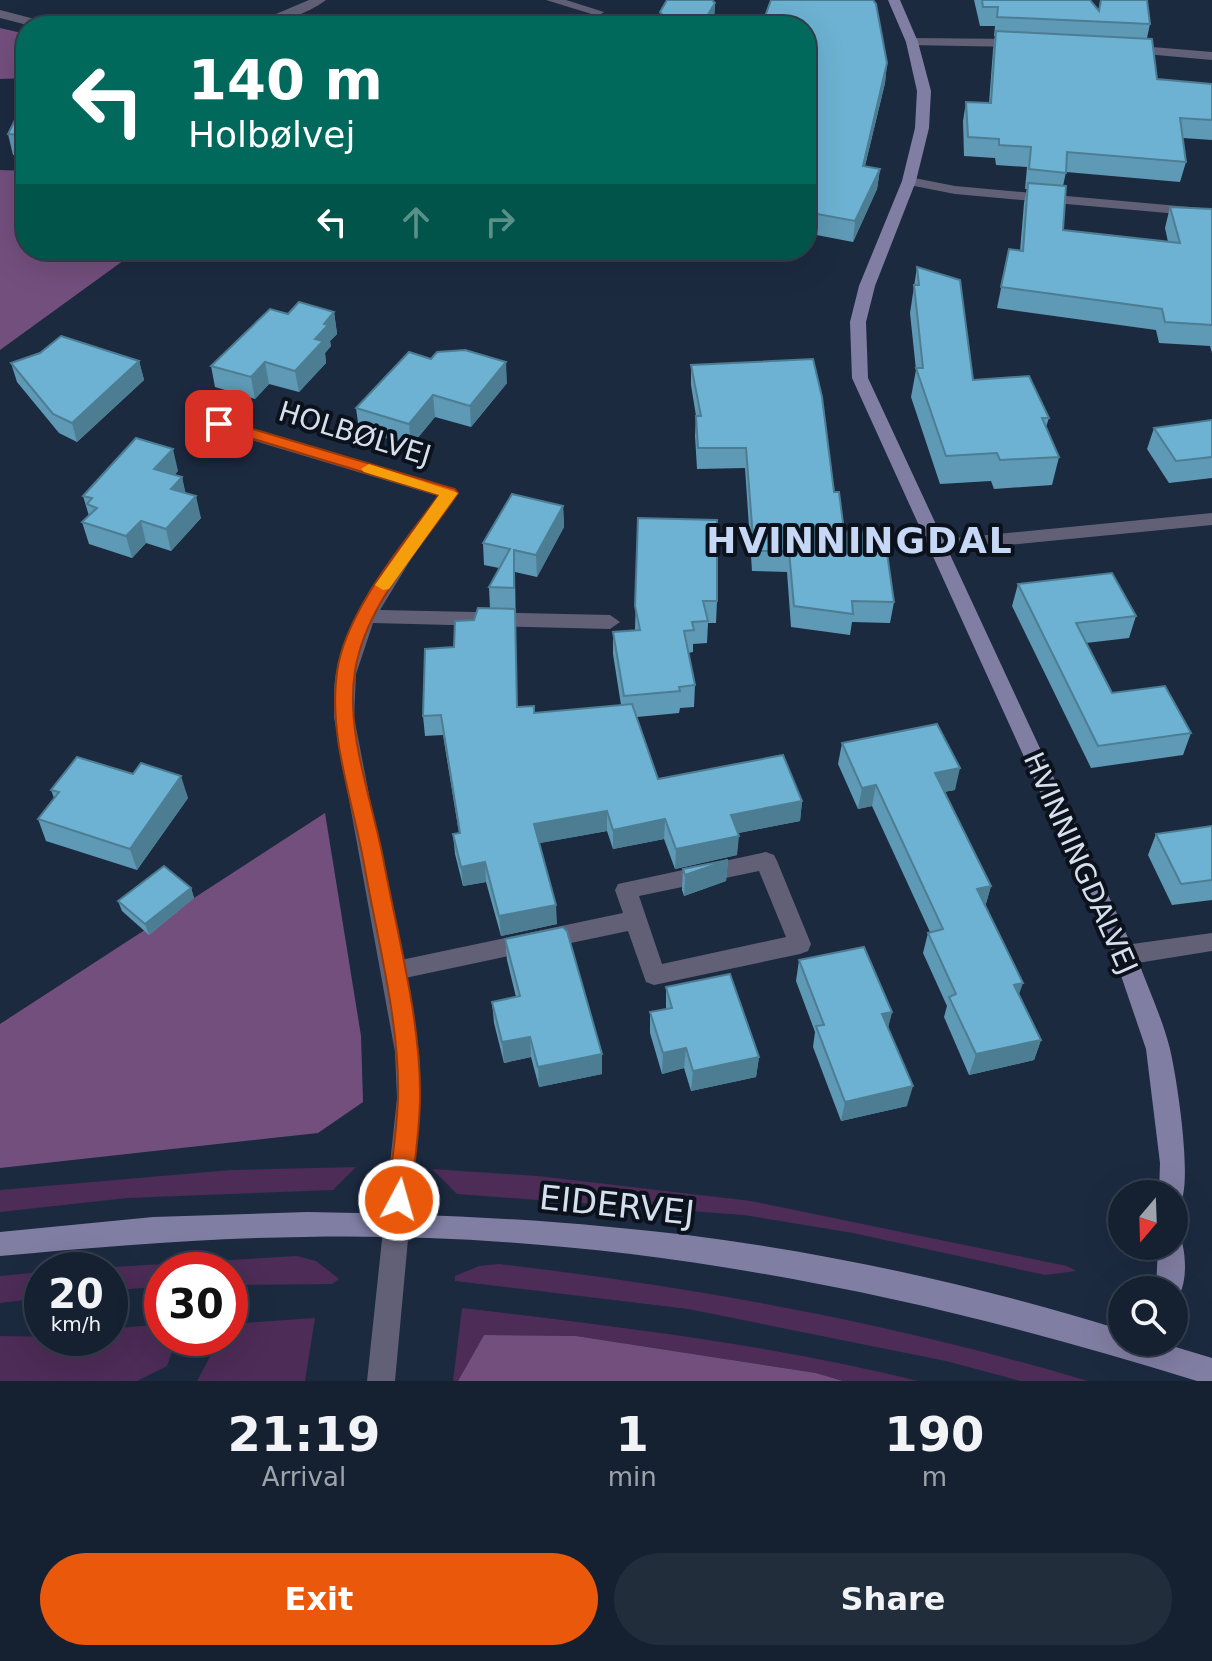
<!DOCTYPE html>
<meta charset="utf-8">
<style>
body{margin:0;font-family:"DejaVu Sans",sans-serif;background:#222d3c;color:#f1f3f6;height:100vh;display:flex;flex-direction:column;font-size:30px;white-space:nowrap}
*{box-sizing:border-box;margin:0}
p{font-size:26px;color:#9da3ab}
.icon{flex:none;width:44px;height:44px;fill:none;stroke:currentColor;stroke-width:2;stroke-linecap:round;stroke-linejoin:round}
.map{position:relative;height:1381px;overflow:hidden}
.panel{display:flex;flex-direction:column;background:#152030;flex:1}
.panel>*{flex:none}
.hud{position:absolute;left:16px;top:16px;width:800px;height:244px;border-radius:32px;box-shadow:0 8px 32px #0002,0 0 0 2px #343e4c;background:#00695c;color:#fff;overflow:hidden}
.needle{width:52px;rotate:199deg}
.tools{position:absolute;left:1108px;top:1180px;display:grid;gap:16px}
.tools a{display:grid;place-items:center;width:80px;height:80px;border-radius:50%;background:#152030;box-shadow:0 8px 32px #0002,0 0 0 2px #343e4c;font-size:40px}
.speed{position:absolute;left:24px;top:1252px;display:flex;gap:16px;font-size:40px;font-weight:700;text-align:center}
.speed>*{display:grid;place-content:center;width:104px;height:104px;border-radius:50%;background:#152030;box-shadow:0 8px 32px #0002,0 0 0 2px #343e4c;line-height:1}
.speed small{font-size:20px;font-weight:400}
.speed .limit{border:12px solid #d22;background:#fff;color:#111}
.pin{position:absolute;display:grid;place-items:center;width:68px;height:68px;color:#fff;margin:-34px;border-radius:16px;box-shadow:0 4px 12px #0006}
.me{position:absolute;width:88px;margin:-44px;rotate:6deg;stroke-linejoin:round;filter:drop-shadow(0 0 6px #0008)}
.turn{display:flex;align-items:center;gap:28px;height:168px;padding:0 40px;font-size:36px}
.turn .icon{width:104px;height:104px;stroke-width:2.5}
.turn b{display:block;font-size:56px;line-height:68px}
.lanes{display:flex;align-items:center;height:76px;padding:0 40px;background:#0003;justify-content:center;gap:40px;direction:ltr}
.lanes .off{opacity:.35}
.eta{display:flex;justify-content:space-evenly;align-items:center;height:136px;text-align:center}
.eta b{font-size:48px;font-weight:600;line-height:56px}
.primary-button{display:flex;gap:16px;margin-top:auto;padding:16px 40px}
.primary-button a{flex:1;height:92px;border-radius:48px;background:#ea580c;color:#fff;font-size:32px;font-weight:600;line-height:92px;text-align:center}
.primary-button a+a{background:#222d3c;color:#f1f3f6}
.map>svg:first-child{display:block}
.green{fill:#4d2c57}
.forest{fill:#734f7d}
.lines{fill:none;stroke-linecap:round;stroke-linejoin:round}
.street{fill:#626077;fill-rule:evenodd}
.secondary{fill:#817ea3;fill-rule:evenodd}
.wall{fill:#5e99b5}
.shaded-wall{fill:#4c7d93}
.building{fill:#6db2d2;stroke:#4c7d93;stroke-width:2}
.route{fill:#ea580c;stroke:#983908;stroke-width:2}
.slow{fill:#f59e0b}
.labels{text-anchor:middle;stroke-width:8;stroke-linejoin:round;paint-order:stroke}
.street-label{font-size:28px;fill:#d5dfed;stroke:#0c121c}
.near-street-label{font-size:34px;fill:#d5dfed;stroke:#0c121c}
.district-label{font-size:36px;font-weight:bold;letter-spacing:2px;fill:#c6d8f5;stroke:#0c121c}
</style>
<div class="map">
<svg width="1212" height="1381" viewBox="0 0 1212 1381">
<rect width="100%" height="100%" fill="#1c2a40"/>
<g class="green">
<polygon points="356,1167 333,1190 127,1198 0,1212 0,1190 231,1170"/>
<polygon points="432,1169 538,1176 751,1201 1067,1266 1076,1271 1045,1275 853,1233 744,1215 457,1194"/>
<polygon points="297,1256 316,1261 339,1279 332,1284 230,1285 230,1270 162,1270 162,1286 110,1291 110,1270 62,1270"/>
<path d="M499 1264C698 1287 896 1324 1088 1381H1021L946 1361 688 1309 455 1281V1276L479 1266Z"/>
<polygon points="42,1272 42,1298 0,1303 0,1276"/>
<path d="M462 1308C615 1326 768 1344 918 1381H843L816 1373 576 1336 484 1335 458 1381H453Z"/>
<polygon points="315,1318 305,1381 197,1381 220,1338 230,1338 230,1324"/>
<polygon points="162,1324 162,1338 177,1338 167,1366 137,1381 0,1381 0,1336 110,1338 110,1329"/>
</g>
<g class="forest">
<polygon points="0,28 26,34 26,78 0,79"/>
<polygon points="0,170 26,171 26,250 138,250 0,350"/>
<polygon points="325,813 361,1036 363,1102 318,1133 0,1168 0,1024"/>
<polygon points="484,1335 576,1336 816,1373 843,1381 458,1381"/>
</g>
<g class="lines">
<g class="street">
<path d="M309 0H326C299 21 258 26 225 26L276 14Z"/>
<polygon points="546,0 566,0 604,12 598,16"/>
<polygon points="0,10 50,23 52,26 31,26 0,18"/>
<polygon points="912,38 1020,39 1026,43 1020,47 907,45 906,42"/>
<polygon points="1128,45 1212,52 1212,60 1123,52 1123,46"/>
<polygon points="909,177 955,186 1212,209 1212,217 955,194 904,184 904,178"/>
<path d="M219 419 455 489 458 493 411 559 380 610 610 615 620 622 610 629 373 623 356 674 354 717 401 960 623 913 615 890 618 884 766 852 774 855 777 861 811 944 808 951 800 954 654 985 646 982 628 931 405 978 419 1052 421 1098 395 1381H367L397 1098 395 1052 334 717C335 702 333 688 336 673 349 606 398 549 438 496L222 431 205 449H193L190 445 193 441 213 420ZM759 871 786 937 662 964 639 896Z"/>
<polygon points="1212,513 1212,525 936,552 927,546 936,540"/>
<polygon points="1212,933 1212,951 1125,965 1117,962 1114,955 1117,948 1125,945"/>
</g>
<g class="secondary">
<path d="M888 0H900L918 42 931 91 929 128 916 181 875 286 866 322 868 378 1136 955C1147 986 1162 1017 1170 1049 1177 1079 1192 1177 1181 1202L1174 1205V1194H1159L1160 1163 1146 1049 1114 955 852 378 850 322 859 286 902 181 915 128 917 91 906 42Z"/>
<path d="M307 1212C408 1214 509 1217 610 1227 783 1242 957 1279 1122 1330V1342H1159L1212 1358V1381H1197C907 1290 610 1231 304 1237 202 1238 101 1247 0 1256V1232L153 1217Z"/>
<path d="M1174 1235 1180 1237C1187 1252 1188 1291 1174 1301V1290H1156L1158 1246H1174Z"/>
</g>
</g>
<g class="wall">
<polygon points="771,0 873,0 876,4 887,63 885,83 865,166 880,169 877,189 853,242 806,233 806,26 763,26"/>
<polygon points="974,0 1090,0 1099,11 1150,24 1147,38 1157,79 1212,84 1212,140 1183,138 1186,162 1180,182 1066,172 1063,186 1063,230 1168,242 1165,228 1170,207 1212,209 1212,353 1210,346 1159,343 1156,330 997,308 1009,249 1020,251 1024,203 1027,189 1025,189 1027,167 996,165 995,158 964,156 963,121 966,102 989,103 993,50 995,36 994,36 995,26 980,26"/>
<polygon points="715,3 714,19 710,26 659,26 660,12"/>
<polygon points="26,98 26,155 13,155 8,134"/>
<polygon points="917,267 973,380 1049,418 1046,427 1059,457 1052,485 994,489 991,481 940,484 911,397 916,370 910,313"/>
<polygon points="334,312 337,334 330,341 331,346 325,353 326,363 299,392 269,384 255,399 215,387 211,366 288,314"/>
<polygon points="139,361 144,380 77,442 59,433 17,382 11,363"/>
<polygon points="691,365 834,492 844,531 894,602 890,623 852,622 850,635 791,627 787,572 752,571 745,468 697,469 695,436 696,416 691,385"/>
<polygon points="507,383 471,427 435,417 411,446 359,430 356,408"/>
<polygon points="1212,420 1212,478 1169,483 1147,449 1154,428"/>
<polygon points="178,471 174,475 182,477 185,493 201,518 171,551 146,543 132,558 89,544 82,522 89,516 83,496"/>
<polygon points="563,506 564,527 537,577 515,572 517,707 534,713 621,705 613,654 613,632 635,630 638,518 717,601 716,623 708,623 707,643 693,644 693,652 688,653 695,685 694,707 680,708 679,713 637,717 658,779 802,801 800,821 738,833 737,855 675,869 664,839 613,849 607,831 539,843 557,924 501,936 486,882 463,886 455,854 453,834 459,833 443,735 425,736 423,716 454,647 474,620 490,609 489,587 499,568 484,565 483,543"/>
<polygon points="1018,584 1136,616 1129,638 1086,643 1112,693 1191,733 1183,755 1091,768 1012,606"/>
<polygon points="842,743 955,790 944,792 991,886 985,907 1019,995 1041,1040 1034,1060 969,1075 944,1017 947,1006 923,953 928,933 930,932 872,806 858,809 838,764"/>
<polygon points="133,774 188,798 137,870 46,841 38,819 54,798 51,790"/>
<polygon points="1212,826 1212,900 1172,905 1148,855 1156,834"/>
<polygon points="728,860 726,881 684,896 682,890 683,869"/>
<polygon points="191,888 194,898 149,935 122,911 118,901"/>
<polygon points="505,939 602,1054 602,1074 539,1087 531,1057 504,1063 494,1023 492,1002 516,997 507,960"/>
<polygon points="799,960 892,1012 888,1027 907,1106 841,1121 813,1047 815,1032 796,981"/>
<polygon points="666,987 759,1057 756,1077 691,1091 684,1068 662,1074 650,1033 650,1012 666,1009"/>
</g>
<g class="shaded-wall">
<polygon points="715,3 714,19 710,26 701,26"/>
<polygon points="887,63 885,83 860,186 863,166"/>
<polygon points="880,169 877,189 853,242 855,221"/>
<polygon points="334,312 337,334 330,341 331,346 325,353 326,363 299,392 295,371 324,324"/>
<polygon points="139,361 144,380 77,442 72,423"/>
<polygon points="265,362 269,384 255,399 251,377"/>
<polygon points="506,362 507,383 471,427 470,406"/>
<polygon points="433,395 435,417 411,446 409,424"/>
<polygon points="173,449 178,471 160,491 154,469"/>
<polygon points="182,477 187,499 171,489"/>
<polygon points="196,496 201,518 171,551 166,529"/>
<polygon points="563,506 564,527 537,577 536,555"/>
<polygon points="141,521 146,543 132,558 126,536"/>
<polygon points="960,768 955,790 930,794 935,773"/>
<polygon points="181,776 188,798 137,870 130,849"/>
<polygon points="876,785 872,806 858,809 862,788"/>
<polygon points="802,801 800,821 729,835 731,815"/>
<polygon points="607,811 607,831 535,844 534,824"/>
<polygon points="665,819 664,839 613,849 613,830"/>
<polygon points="739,836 737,855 675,869 676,849"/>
<polygon points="728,860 726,881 684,896 685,875"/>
<polygon points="485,862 486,882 463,886 461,867"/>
<polygon points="991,886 985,907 977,889"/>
<polygon points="191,888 194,898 149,935 145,924"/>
<polygon points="556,905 557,924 501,936 499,916"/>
<polygon points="1023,983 1016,1003 1014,985"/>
<polygon points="892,1012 887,1032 882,1014"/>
<polygon points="530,1037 531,1057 504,1063 502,1042"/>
<polygon points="1041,1040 1034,1060 969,1075 976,1054"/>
<polygon points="686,1048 684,1068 662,1074 663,1053"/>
<polygon points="602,1054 602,1074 539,1087 538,1067"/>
<polygon points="759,1057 756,1077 691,1091 693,1071"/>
<polygon points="913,1086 907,1106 841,1121 845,1102"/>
</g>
<g class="building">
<polygon points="667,0 712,0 715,3 701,26 673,26 660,12"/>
<polygon points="771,0 873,0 876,4 887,63 863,166 880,169 855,221 806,212 806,26 766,26 763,22"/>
<polygon points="982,0 1090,0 1099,11 1101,0 1147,0 1150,24 997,17 998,7 983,7"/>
<polygon points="996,31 1152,39 1157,79 1212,84 1212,120 1180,118 1186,162 1067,152 1066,173 1029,169 1031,147 999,145 999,139 968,137 966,102 991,103"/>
<polygon points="26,98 26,135 8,134"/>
<polygon points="1028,183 1066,186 1063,230 1180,243 1170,207 1212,209 1212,325 1165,322 1162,309 1001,287 1009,249 1023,251"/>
<polygon points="917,267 960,280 973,380 1029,376 1049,418 1042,418 1059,457 1000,460 997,453 946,456 916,368 923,368 914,285 919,285"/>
<polygon points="299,302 334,312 324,324 328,325 315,339 323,341 295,371 265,362 251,377 211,366 270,309 288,314"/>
<polygon points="61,336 139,361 72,423 53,414 11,363 40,353"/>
<polygon points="465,350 506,362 470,406 433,395 409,424 356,408 409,352 431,359 437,352"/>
<polygon points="813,359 822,397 834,492 839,492 844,531 884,532 894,602 852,601 853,614 794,606 789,551 754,551 746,448 698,448 696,416 701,416 691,365"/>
<polygon points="1212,420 1212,457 1176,461 1154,428"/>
<polygon points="136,438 173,449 154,469 182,477 171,489 196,496 166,529 141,521 126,536 82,522 97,508 87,504 92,498 83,496"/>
<polygon points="512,494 563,506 536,555 514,550 514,588 489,587 510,549 483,543"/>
<polygon points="638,518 717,520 717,601 703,601 708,621 692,622 694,630 684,631 695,685 679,687 680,691 624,696 613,632 640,630 635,606"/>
<polygon points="1112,573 1136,616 1076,623 1112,693 1165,686 1191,733 1098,746 1018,584"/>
<polygon points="478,608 515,609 517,707 534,706 534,713 632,704 658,779 783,755 802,801 731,815 739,836 676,849 665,819 613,830 607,811 534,824 556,905 499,916 485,862 461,867 453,834 460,833 441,715 423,716 425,649 454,647 455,621 474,620"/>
<polygon points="937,724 960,768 935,773 991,886 977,889 1023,983 1014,985 1041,1040 976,1054 949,997 956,994 928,933 943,929 876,785 862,788 842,743"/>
<polygon points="77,757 133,774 141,763 181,776 130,849 38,819 59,792 51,790"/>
<polygon points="1212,826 1212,880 1181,884 1156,834"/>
<polygon points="728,860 685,875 683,869"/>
<polygon points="164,866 191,888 145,924 118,901"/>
<polygon points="563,927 567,931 602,1054 538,1067 530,1037 502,1042 492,1002 520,996 505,939"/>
<polygon points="864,947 892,1012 882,1014 913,1086 845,1102 816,1026 824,1025 799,960"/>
<polygon points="730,974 759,1057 693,1071 686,1048 663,1053 650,1012 672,1008 666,987"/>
</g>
<path class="route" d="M219 419 455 489 458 493C421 548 366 603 355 671 345 733 373 802 384 863 398 937 421 1022 420 1097 420 1131 414 1166 410 1200L407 1208 399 1211 391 1208 387 1200C391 1167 397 1132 398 1098 400 1023 377 938 364 864 353 801 328 736 337 672 345 612 404 543 439 495L214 427V421Z"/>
<polygon class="slow" points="369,464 458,493 389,589 383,590 375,585 439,495 364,472 361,469"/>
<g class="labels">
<g class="street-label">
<text transform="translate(355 433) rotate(17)" y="10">HOLBØLVEJ</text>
<text transform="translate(1081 863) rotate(66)" y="10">HVINNINGDALVEJ</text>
</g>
<g class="near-street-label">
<text transform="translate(617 1205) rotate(6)" y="12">EIDERVEJ</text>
</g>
<g class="district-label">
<text x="860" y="553">HVINNINGDAL</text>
</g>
</g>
</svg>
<div class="tools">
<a><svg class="needle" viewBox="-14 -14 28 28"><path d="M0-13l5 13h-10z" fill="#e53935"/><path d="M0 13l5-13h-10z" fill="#9da3ab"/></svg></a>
<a><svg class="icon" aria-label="search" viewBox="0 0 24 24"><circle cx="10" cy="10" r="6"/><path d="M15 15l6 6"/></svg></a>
</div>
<div class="speed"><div>20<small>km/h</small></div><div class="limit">30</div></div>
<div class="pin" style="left:219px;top:424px;background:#d93025"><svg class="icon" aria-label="arrive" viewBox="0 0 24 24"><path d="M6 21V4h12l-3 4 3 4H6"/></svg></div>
<svg class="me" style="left:399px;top:1200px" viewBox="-20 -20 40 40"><circle r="17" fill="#ea580c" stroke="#fff" stroke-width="3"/><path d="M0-11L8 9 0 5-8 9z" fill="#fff"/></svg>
<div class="hud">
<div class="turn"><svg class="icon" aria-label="left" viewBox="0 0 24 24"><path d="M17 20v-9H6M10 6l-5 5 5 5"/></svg><div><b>140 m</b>Holbølvej</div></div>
<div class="lanes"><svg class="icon" aria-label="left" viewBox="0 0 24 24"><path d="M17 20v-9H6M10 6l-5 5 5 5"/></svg><svg class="icon off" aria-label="ahead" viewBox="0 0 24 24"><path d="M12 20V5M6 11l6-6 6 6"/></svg><svg class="icon off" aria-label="right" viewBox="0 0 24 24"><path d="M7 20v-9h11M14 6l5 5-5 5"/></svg></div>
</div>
</div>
<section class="panel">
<div class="eta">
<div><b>21:19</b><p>Arrival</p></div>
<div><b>1</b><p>min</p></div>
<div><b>190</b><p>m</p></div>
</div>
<div class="primary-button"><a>Exit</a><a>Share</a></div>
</section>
